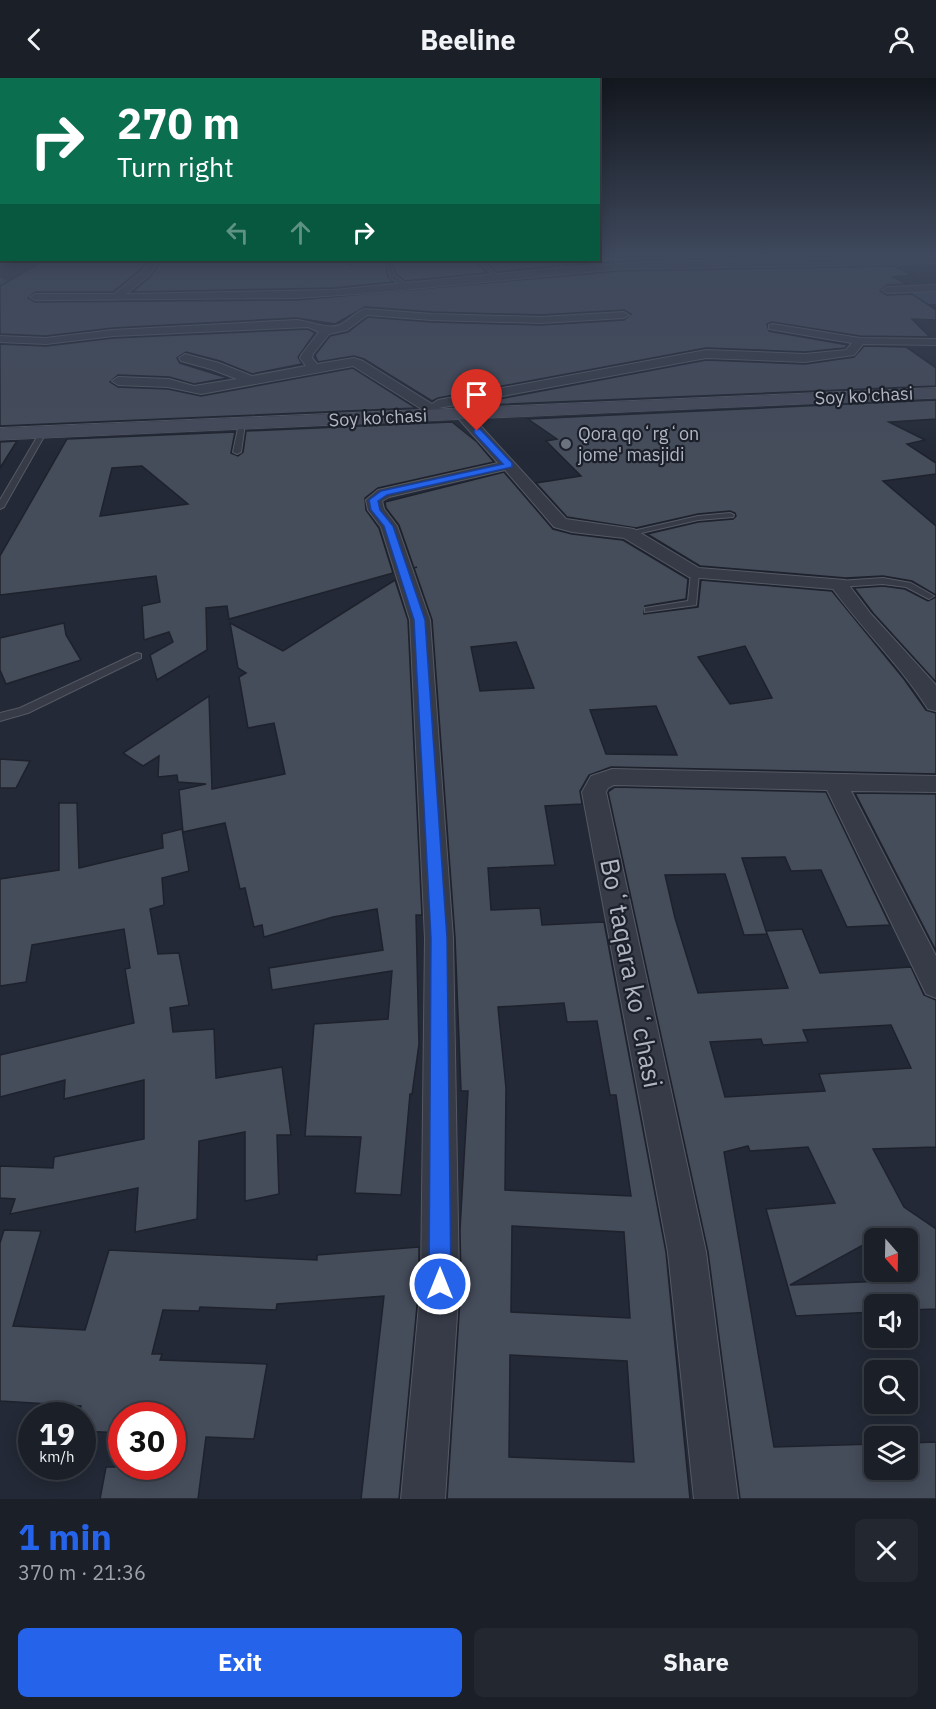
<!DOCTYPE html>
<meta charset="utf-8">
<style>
body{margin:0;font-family:"IBM Plex Sans",sans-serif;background:#232730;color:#f1f3f6;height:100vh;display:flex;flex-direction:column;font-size:22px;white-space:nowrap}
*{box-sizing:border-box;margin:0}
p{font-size:20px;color:#9fa2a8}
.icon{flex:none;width:33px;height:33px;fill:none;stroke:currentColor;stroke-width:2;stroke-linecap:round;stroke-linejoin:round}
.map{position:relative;height:1421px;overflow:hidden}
.sheet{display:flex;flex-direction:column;background:#1a1f28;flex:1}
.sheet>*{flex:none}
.top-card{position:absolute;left:0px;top:0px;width:600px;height:183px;box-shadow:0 3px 15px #0003,0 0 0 2px #383d45;background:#0b6e4f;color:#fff;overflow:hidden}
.needle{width:39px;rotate:160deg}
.buttons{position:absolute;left:864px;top:1150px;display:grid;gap:12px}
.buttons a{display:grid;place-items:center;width:54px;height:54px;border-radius:9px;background:#1a1f28;box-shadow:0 3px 15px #0003,0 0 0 2px #383d45;font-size:30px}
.speed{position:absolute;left:18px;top:1324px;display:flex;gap:12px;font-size:30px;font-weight:700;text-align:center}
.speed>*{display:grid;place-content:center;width:78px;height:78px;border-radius:50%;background:#1a1f28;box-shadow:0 3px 15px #0003,0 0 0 2px #383d45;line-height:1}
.speed small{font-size:15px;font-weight:400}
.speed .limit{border:9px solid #d22;background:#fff;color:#111}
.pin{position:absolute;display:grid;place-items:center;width:51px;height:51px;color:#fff;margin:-62px -26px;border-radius:50% 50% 50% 0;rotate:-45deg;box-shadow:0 0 6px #0007}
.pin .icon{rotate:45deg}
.me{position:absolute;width:66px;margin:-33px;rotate:0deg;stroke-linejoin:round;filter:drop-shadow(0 0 4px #0008)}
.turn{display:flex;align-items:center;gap:21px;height:126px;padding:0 18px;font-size:27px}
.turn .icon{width:78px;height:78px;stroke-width:2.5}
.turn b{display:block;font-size:42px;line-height:51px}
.lanes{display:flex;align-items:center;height:57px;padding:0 18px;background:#0003;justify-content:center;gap:30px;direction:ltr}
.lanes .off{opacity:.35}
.round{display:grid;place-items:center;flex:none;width:63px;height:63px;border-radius:9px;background:#232730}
.headline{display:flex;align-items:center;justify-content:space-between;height:102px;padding:0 18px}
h1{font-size:36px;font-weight:700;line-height:45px;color:#2563eb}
.button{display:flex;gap:12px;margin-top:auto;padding:12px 18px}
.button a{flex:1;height:69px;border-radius:9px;background:#2563eb;color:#fff;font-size:24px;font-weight:700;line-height:69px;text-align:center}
.button a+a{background:#232730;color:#f1f3f6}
header{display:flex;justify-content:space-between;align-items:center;height:78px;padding:0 18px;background:#1a1f28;font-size:27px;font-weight:700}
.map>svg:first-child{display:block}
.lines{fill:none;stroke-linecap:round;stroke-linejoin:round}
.river{fill:#3a455d;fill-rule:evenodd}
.building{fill:#454c5a;stroke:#1e222d;stroke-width:1.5;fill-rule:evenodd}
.service-casing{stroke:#545964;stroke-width:2}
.minor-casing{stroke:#545964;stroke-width:2}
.secondary-casing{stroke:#545964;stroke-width:1}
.service{fill:#363b47;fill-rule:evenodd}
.minor{fill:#363b47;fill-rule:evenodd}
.secondary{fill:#454a59;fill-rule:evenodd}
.route{fill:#2563eb;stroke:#184099;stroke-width:1.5}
.worship-dot{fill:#6b7280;stroke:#1c202b;stroke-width:2}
.labels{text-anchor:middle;stroke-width:4.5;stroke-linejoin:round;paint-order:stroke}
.far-street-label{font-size:18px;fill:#b1b6c3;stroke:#1c202b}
.far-poi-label{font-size:18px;fill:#b1b6c3;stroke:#1c202b;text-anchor:start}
.near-street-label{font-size:26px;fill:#b1b6c3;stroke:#1c202b}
</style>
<header><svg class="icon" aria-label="back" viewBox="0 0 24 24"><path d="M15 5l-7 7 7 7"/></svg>Beeline<svg class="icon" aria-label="person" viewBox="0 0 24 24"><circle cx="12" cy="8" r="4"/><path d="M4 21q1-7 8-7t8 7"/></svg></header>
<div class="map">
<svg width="936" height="1421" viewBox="0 0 936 1421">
<rect width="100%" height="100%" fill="#232936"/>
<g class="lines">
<g class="river">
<polygon points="0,199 33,216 111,221 118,223 121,227 118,231 111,233 28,228 0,213"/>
<polygon points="851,214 936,214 936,226 844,224 841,220 844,216"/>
</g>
</g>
<g class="building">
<polygon points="598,178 859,178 650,182 563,187 560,182 598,182"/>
<polygon points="45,182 149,182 141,191 113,214 35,214 28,220 35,224 297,222 619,193 893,188 913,197 893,199 907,206 887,207 880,213 887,217 912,216 936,232 936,242 912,241 930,259 860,258 772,244 767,246 769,253 848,267 845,270 805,274 706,270 438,320 432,323 364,281 354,278 318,284 315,277 330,258 348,254 368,239 432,244 541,247 624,242 631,236 624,232 541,237 432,234 365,229 335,246 296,240 113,250 46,258 0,256 0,208"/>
<polygon points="162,182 343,182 350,187 358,182 475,182 487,195 405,203 396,196 393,186 388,186 386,188 388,199 393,204 334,210 132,214 150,199"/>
<polygon points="484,182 552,182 555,188 497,194"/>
<polygon points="308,251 315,255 298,279 302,286 252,296 220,283 186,274 177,280 180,285 228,300 194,306 169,299 118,297 110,304 118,309 168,311 201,318 353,290 416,330 0,348 0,266 46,268 113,260"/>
<polygon points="864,268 906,269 936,290 936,308 462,328 706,282 805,286 854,279"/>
<polygon points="936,322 936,341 889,344 925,362 907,366 936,385 936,396 883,403 936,448 936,517 912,503 883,498 846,500 700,488 647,456 698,444 733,441 736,438 735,435 730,433 698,436 636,450 567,439 536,405 581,398 546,363 557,361 528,341"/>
<path d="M452 344 477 364 494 384 378 410 365 420 366 432 379 450 393 495 229 541 227 528 206 530 207 572 157 602 150 577 173 564 169 554 144 562 142 528 160 524 156 498 0 517V478L67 361 235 354 231 375 238 378 243 374 246 353ZM142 388 188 426 100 438 112 390Z"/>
<polygon points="17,363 0,390 0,364"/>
<path d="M504 394 553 451 572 456 623 462 688 501 686 521 645 528 644 536 698 529 701 502 832 513 904 601 926 632 936 635V696L611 689 589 697 580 713 582 726 545 728 555 787 488 790 491 832 540 830 542 847 604 844 666 1174 690 1421H447L461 1206 460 1151 468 1013H461L455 860 432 542 414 490 417 489 414 490 399 447 386 430 385 424ZM516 564 534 610 480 613 471 569ZM745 568 772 620 730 626 698 579ZM656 628 677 677 606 676 590 632ZM564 925 567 944 597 943 610 1017H616L631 1118 505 1112 506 1010 498 929ZM512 1148 624 1154 630 1240 511 1234ZM510 1277 627 1283 634 1384 509 1379Z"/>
<polygon points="395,502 408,542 422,837 416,837 419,966 412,1016 410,1016 401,1117 355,1115 361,1059 305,1058 314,946 388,941 392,893 272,912 269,890 383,872 377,831 333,839 264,859 262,847 254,849 245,810 240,811 225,745 183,754 179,712 206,706 178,704 177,697 158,699 159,678 143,688 123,675 209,618 212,711 285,696 274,645 248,650 239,599 246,595 238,590 230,545 283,573"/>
<polygon points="883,508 905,511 928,523 936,519 936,604 873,535 854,510"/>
<polygon points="64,545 66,557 81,582 6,606 0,592 0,560"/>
<polygon points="0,681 30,683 16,710 0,710"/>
<path d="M615 709 826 714 890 847 847 849 821 792 791 793 785 779 742 780 767 856 744 857 725 796 665 797 675 840 698 915 788 910 766 853 802 851 820 895 911 889 924 917 936 922V1069L873 1071 904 1129 936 1151V1231L908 1232V1227H874V1234L796 1238 766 1131 835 1125 808 1069 750 1073 748 1068 724 1074 774 1369 874 1366V1392H908V1365L936 1364V1421H740L708 1174 608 714ZM891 947 911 990 819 996 825 1013 725 1019 710 964 761 961 763 967 808 964 803 952ZM874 1161H908V1202L790 1207Z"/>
<polygon points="855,715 936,716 936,873"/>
<polygon points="59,725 77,725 79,790 163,770 162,756 182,751 189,793 162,800 164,827 150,831 158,876 179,875 189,927 170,930 173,954 214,951 216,1000 282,989 291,1057 277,1057 279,1116 245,1123 245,1054 199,1063 197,1141 135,1154 138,1110 10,1136 15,1121 0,1120 0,1088 53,1090 54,1079 144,1061 144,1002 64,1021 65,1002 0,1019 0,977 134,945 125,891 130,890 124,851 32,867 26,904 0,908 0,801 59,792"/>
<polygon points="4,1152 41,1153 13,1248 85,1252 109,1172 317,1182 317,1177 419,1169 419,1206 399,1421 361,1421 384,1218 277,1226 276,1232 200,1229 199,1233 163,1232 152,1276 162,1276 160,1282 267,1286 254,1361 206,1359 198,1421 100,1421 106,1389 172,1389 172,1338 122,1338 122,1355 82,1353 82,1338 78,1338 81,1328 0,1323 0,1165"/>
</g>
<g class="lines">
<defs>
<g id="service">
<polygon points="477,182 481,182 500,200 496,200"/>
<polygon points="554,182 558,182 564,194 560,194"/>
<polygon points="388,188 392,188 394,197 408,208 408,210 404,210 390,199"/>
<polygon points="242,344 245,346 241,374 237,376 233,374 239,346"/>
<polygon points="40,354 46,355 4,429 0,431 0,422"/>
<polygon points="730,435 734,437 733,439 698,442 628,458 624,455 698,438"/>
<polygon points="695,492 699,495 696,527 645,534 645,530 688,523 691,495"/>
<polygon points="883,500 911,505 934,518 929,521 906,509 883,506 839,509 834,506 839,503"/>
<polygon points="137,575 141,576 141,580 28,635 0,643 0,635 20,630"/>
</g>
<g id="minor">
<polygon points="0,178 2,182 6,182 5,183 0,184"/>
<polygon points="936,179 936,185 900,186 619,191 370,215 297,220 35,222 30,219 35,216 114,216 143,193 151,182 160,182 149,197 126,216 334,212 558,190 650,184"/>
<polygon points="345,182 356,182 351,185"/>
<polygon points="936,207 936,213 887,215 882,212 887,209"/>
<path d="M365 231 432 236 541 239 624 234 629 237 624 240 541 245 432 242 367 237 347 252 329 256 313 276 312 280 317 286 354 280 363 283 432 326 438 322 706 272 805 276 846 272 852 265 769 251V247L773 246 860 260 936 261V267L863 266 854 277 805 284 706 280 439 330 467 333 566 441 634 451 699 490 845 502 871 536 936 607V633L928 631C901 588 863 552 833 511L689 499 624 460 572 454 554 449 505 392 389 419 382 423 384 431 397 448 430 542 453 860 459 1206 445 1421H401L421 1206 425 860 410 542 381 449 368 432 366 422 378 412 498 385 458 340 431 337 353 288 201 316 168 309 118 307 112 303 118 299 169 301 194 308 237 301 211 291 181 283 179 280 185 276 219 285 252 298 306 288 300 280 302 276 319 254 308 249 113 258 46 266 0 264V258L46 260 113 252 296 242C310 243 328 252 340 247 349 243 355 234 365 231Z"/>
<polygon points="612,691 936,698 936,714 851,713 936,878 936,920 926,916 827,712 614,707 608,710 606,714 706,1174 738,1421 694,1421 668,1174 582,714 591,698"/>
</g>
<polygon id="secondary" points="936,310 936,320 0,362 0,350"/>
</defs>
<use href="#service" class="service-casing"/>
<use href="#minor" class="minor-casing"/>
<use href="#secondary" class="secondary-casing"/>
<use href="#service" class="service"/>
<use href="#minor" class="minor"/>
<use href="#secondary" class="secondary"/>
</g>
<linearGradient id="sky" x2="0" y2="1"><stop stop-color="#13171e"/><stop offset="0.47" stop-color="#3f495d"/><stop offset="1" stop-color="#3f495d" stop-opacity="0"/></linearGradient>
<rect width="936" height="377" fill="url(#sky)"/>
<polygon class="route" points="474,351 480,351 512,385 512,389 387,417 378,423 380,432 393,448 425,542 447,860 451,1206 448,1213 440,1216 432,1213 429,1206 431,860 414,542 384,448 371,432 369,422 381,413 503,386 474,355"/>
<circle class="worship-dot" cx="566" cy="366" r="6"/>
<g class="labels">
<g class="far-street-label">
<text transform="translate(864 318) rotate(-3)" y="6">Soy ko'chasi</text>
<text transform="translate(378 340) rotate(-3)" y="6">Soy ko'chasi</text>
</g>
<g class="far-poi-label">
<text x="578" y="362">Qora qoʻrgʻon<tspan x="578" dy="21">jome' masjidi</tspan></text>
</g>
<g class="near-street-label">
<text transform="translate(631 895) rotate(79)" y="9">Boʻtaqara koʻchasi</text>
</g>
</g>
</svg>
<div class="buttons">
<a><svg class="needle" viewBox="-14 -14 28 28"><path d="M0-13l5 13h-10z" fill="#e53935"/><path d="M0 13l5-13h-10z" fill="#9fa2a8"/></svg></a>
<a><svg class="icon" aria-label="sound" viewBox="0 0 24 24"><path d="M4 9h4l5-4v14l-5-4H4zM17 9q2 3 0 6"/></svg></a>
<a><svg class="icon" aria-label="search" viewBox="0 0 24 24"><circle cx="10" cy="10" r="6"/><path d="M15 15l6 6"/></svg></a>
<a><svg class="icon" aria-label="layers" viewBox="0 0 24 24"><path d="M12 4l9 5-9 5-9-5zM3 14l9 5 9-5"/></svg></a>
</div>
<div class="speed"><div>19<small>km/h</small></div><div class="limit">30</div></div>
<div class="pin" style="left:477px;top:353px;background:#d93025"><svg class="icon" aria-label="arrive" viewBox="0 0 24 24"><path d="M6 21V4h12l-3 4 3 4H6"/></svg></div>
<svg class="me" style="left:440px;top:1206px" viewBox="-20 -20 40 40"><circle r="17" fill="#2563eb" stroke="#fff" stroke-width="3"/><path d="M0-11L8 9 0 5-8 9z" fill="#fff"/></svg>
<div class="top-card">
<div class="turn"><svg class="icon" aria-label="right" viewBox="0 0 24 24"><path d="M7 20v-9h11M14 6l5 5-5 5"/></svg><div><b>270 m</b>Turn right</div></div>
<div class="lanes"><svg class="icon off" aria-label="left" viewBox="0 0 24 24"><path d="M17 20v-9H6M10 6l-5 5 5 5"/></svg><svg class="icon off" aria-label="ahead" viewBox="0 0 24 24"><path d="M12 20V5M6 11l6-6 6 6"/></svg><svg class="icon" aria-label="right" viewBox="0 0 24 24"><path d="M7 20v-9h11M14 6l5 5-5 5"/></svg></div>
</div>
</div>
<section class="sheet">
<div class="headline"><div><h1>1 min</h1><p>370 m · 21:36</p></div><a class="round"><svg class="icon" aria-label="close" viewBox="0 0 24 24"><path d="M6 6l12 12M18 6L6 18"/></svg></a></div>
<div class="button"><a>Exit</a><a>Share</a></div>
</section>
